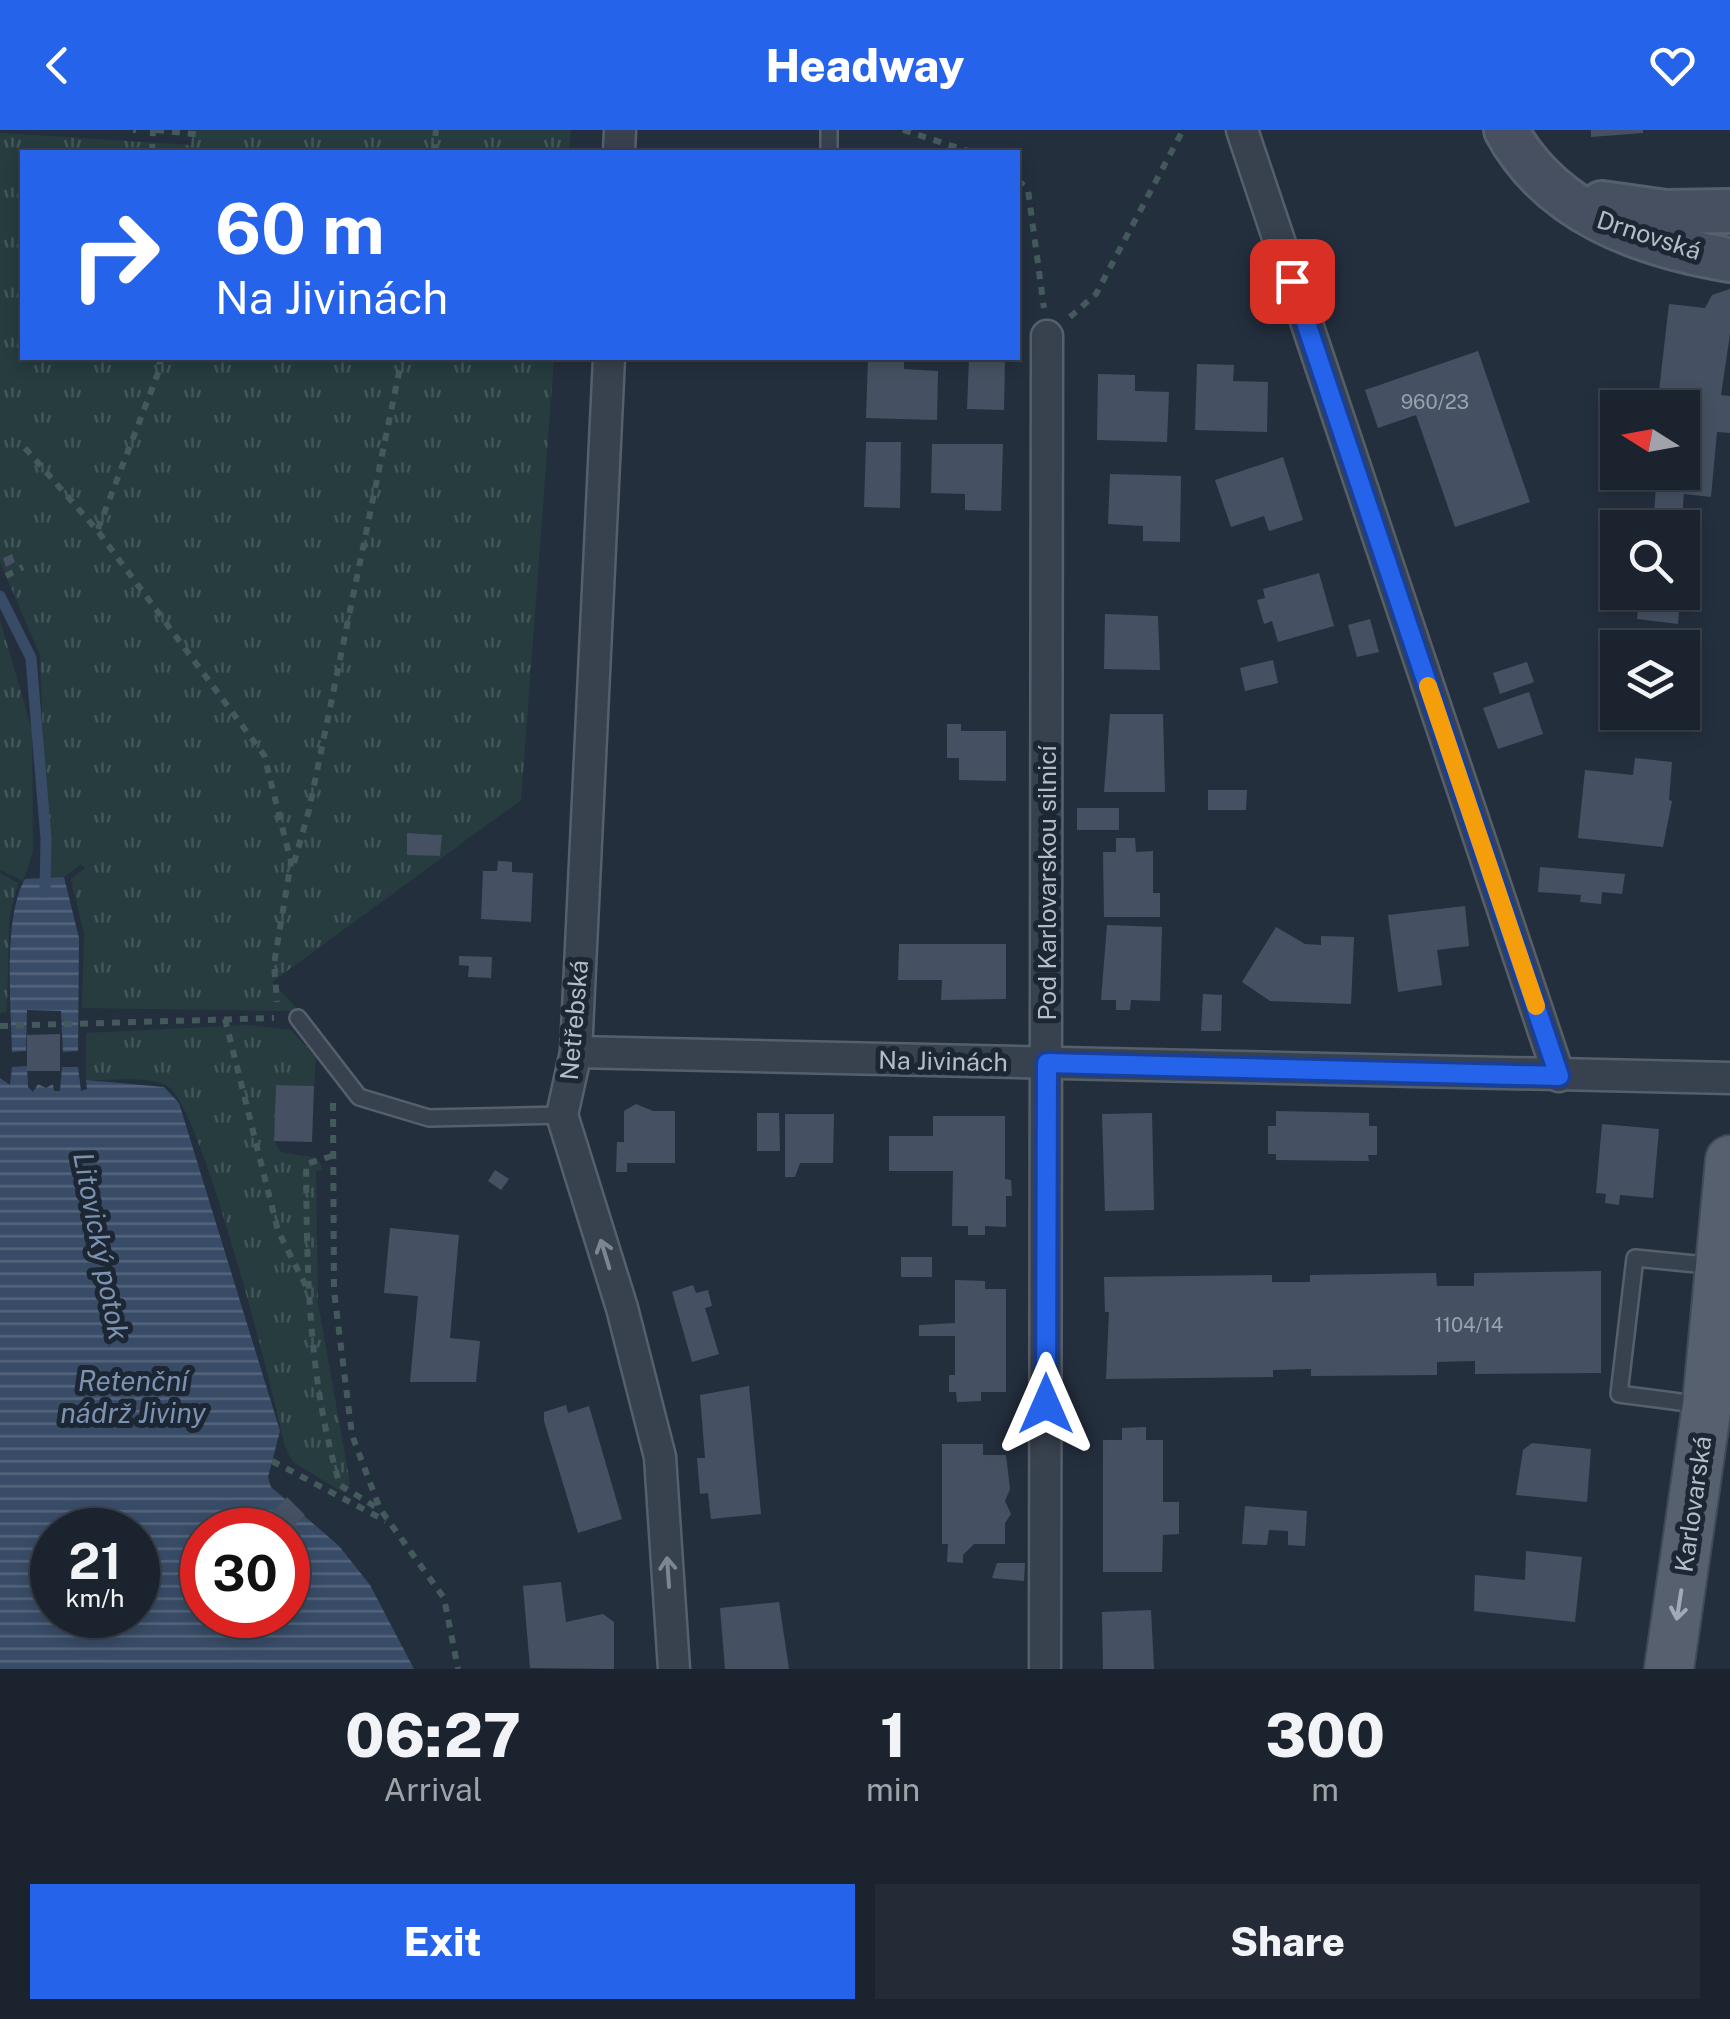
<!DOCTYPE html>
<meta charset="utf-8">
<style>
body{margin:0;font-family:"Public Sans",sans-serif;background:#242b36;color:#f1f3f6;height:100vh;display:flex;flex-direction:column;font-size:38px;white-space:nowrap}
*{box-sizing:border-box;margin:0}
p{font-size:32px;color:#a0a4aa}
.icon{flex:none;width:55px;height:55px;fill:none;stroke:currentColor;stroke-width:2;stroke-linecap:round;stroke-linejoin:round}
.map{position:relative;height:1539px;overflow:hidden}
.sheet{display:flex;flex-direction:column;background:#1b232e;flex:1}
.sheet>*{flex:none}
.top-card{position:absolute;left:20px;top:20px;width:1000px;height:210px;border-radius:0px;box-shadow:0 5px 15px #0003,0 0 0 2px #39404a;background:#2563eb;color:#fff;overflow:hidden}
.needle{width:65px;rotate:281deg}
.buttons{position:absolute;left:1600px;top:260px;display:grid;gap:20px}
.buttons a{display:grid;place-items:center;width:100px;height:100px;border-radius:0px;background:#1b232e;box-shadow:0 5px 15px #0003,0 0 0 2px #39404a;font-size:50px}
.speed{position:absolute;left:30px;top:1378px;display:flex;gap:20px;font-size:50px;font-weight:700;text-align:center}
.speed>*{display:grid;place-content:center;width:130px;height:130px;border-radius:50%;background:#1b232e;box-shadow:0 5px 15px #0003,0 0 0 2px #39404a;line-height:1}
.speed small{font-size:25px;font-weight:400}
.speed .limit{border:15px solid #d22;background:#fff;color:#111}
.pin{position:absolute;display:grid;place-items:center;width:85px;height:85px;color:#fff;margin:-42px;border-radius:20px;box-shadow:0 5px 15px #0006}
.me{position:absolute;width:110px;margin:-55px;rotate:0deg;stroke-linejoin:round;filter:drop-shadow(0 0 8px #0008)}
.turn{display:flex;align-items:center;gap:35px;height:210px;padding:0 30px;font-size:45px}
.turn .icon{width:130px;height:130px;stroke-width:2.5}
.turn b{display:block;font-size:70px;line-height:85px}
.eta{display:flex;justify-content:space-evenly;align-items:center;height:170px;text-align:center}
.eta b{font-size:60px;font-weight:800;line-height:70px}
.action{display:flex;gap:20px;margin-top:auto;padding:20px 30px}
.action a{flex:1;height:115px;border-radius:0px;background:#2563eb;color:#fff;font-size:40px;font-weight:800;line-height:115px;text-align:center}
.action a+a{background:#242b36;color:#f1f3f6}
header{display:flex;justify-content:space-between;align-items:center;height:130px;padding:0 30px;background:#2563eb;color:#fff;font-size:45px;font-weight:800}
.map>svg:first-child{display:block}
.grass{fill:url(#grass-tufts);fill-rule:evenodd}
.water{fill:url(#water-rules);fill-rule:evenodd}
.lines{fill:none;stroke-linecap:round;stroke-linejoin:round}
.stream{stroke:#394c67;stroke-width:11}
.building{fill:#455162}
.service-casing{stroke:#565f6c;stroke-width:20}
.minor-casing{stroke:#565f6c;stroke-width:35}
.secondary-casing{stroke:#565f6c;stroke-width:48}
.primary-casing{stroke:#414a57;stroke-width:52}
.path{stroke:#44595c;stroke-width:6;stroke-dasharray:8 8;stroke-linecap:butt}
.service{stroke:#38414e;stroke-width:15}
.minor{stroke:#38414e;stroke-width:30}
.secondary{stroke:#465061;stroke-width:42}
.primary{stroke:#56606e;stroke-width:48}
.oneway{stroke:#7c8592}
.oneway2{stroke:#a1aab7}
.route-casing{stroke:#184099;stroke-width:25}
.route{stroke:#2563eb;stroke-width:18}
.slow{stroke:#f59e0b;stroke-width:18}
.labels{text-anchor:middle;stroke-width:10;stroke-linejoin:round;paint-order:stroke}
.number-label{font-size:20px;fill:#98a1af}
.street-label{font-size:25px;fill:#b4bcc9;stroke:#1d2633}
.water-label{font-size:28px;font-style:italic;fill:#7c92b1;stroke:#1d2633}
</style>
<header><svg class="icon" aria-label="back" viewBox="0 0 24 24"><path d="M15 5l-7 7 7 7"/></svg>Headway<svg class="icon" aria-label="heart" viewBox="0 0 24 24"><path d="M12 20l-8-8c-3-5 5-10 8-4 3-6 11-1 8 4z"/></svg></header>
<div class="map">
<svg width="1730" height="1539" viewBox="0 0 1730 1539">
<defs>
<pattern id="grass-tufts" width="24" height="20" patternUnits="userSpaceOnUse" patternTransform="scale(2.5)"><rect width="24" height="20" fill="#263c3f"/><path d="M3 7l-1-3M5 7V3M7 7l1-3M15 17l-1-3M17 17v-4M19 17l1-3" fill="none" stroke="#435659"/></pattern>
<pattern id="water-rules" width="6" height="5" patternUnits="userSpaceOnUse" patternTransform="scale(2.5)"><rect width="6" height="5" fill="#394c67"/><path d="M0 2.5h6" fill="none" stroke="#53647b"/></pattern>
</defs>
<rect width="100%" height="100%" fill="#242f3e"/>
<g class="grass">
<path d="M193 0H571L569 22H22V228H554L521 670 272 852 316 899 294 881 82 878 84 804 71 749 85 738 81 734 64 747 48 748 40 525 0 432V3L191 15ZM407 703 441 705 440 726 407 725Z"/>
<polygon points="0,490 32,600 33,721 23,751 0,740"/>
<polygon points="0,743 18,753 9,789 7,881 0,884"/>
<path d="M248 895 291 900 316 927 314 956 276 955 274 1011 281 1022 317 1028 323 1039 316 1042 318 1173 350 1353 344 1363 293 1332 285 1317C273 1260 203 983 169 957 152 945 108 951 86 950V903Z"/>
</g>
<g class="water">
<path d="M64 747 79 808 78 921 63 922 61 881 27 880 26 921 12 922C11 878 3 786 25 749Z"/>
<path d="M27 936 28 957 33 962 38 954 46 958 53 954 54 961H60L62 937H78L81 961 87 959 86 950 164 957 179 973 280 1301 268 1347 271 1357 339 1416 370 1455 414 1539H0V948L10 955 12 937ZM52 1400H138V1485H52ZM202 1400H288V1485H202Z"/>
</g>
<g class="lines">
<polyline class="stream" points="0,466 31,528 46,709 45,762"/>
</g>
<g class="building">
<polygon points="1591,0 1643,0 1643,3 1591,7"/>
<polygon points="1730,159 1730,204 1721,265 1730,266 1730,303 1717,302 1711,367 1684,364 1681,398 1653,398 1657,342 1682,342 1682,278 1662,278 1664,261 1659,261 1669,174 1705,178 1712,165"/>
<polygon points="1478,221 1530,372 1455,397 1416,285 1378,298 1365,260"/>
<polygon points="868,228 904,228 904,239 938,241 937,290 866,288"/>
<polygon points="969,228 1005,228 1004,280 967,279"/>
<polygon points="1197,234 1234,235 1233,251 1268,252 1267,302 1195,300"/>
<polygon points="1098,244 1135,245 1135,261 1169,262 1167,312 1097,310"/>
<polygon points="866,312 901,312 900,378 864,377"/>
<polygon points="932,314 1003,314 1001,381 965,380 965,364 931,363"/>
<polygon points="1283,327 1303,390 1269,401 1264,386 1231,397 1215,350"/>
<polygon points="1110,344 1181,346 1180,412 1143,411 1143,396 1108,394"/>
<polygon points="12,424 15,432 6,437 3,428"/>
<polygon points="1319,443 1334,496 1278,512 1272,491 1264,494 1257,470 1265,468 1263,459"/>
<polygon points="1640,462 1674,462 1673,468 1680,469 1678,494 1637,489"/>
<polygon points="1105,484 1158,486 1160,540 1104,539"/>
<polygon points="1370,489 1379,522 1357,527 1348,495"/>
<polygon points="1273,530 1278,553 1245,561 1240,538"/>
<polygon points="1527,532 1534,552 1500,564 1493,543"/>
<polygon points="1682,539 1690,540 1685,593 1631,587 1631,582 1682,582"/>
<polygon points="1529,562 1543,604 1498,619 1483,578"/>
<polygon points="1110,584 1163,584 1165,662 1104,662"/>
<polygon points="947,594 961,594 961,601 1006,601 1006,651 959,650 959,628 947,628"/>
<polygon points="1635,628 1672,632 1669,670 1672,671 1663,717 1578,708 1585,640 1633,645"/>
<polygon points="1208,660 1247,660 1246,680 1208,680"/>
<rect x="1077" y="678" width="42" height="22"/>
<polygon points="407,703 442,705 440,726 407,725"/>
<polygon points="1116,708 1135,708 1136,722 1153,721 1153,763 1160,763 1160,787 1104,787 1103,722 1116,722"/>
<polygon points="498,731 512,732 512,742 533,743 531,792 481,789 483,741 497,741"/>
<polygon points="1540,737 1625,744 1622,764 1602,762 1601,774 1580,772 1581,765 1538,762"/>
<polygon points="1465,776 1469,816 1437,820 1442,855 1398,862 1388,785"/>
<polygon points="1107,795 1162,797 1160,871 1131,870 1130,880 1116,880 1116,870 1101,870"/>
<polygon points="1276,797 1305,814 1321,815 1321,806 1354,807 1351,874 1270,871 1242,852"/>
<polygon points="899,814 1006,814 1006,869 941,870 942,850 898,850"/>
<polygon points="459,826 492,827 491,848 468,847 469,836 459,835"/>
<polygon points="1203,864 1222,865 1221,901 1201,901"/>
<polygon points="60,904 60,941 27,941 27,905"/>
<polygon points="276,955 314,956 312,1012 274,1011"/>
<polygon points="636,974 653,981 675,981 675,1033 627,1033 627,1042 616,1042 617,1012 624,1012 624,981"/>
<polygon points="1276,981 1369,983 1369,996 1377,996 1377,1025 1368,1025 1369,1031 1276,1030 1276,1024 1268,1024 1268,996 1276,996"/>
<polygon points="757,983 779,983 780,1021 757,1021"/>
<polygon points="1152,983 1154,1080 1105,1081 1102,984"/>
<polygon points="785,984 834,984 833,1033 800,1033 795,1047 785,1047"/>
<polygon points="933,986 1005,986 1005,1049 1011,1050 1012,1066 1006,1066 1006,1097 985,1096 985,1105 968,1105 968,1096 952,1096 953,1041 889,1041 889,1006 933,1006"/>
<polygon points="1602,994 1659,999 1653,1068 1620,1065 1619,1075 1605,1073 1606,1064 1596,1063"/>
<polygon points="495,1040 509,1049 501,1060 488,1051"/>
<polygon points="390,1098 459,1105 450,1208 480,1211 476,1252 410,1252 418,1166 384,1163"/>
<rect x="901" y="1127" width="31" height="20"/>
<polygon points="1601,1141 1601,1243 1475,1244 1475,1231 1437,1232 1437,1245 1311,1246 1311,1239 1273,1240 1273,1247 1106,1249 1109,1182 1105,1182 1104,1147 1272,1145 1272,1152 1310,1152 1310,1145 1436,1143 1437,1156 1474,1156 1474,1143"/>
<polygon points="955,1150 985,1151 985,1159 1006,1159 1006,1262 981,1262 981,1271 957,1272 956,1262 949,1262 949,1245 955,1245 955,1206 919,1206 919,1195 955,1193"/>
<polygon points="693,1155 696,1163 708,1160 712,1176 705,1178 719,1224 692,1232 672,1162"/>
<polygon points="749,1256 761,1384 711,1389 708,1363 700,1364 697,1328 705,1328 700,1265"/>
<polygon points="566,1275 568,1283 589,1276 622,1389 578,1403 544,1291 544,1282"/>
<polygon points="1146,1297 1146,1310 1163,1310 1163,1372 1179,1372 1179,1404 1163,1405 1162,1442 1103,1442 1103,1310 1122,1310 1122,1298"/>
<polygon points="1532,1313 1591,1319 1587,1372 1516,1365 1523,1320"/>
<polygon points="942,1314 983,1314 983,1325 1006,1325 1010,1359 1005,1371 1011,1384 1005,1393 1005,1414 974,1414 963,1425 963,1433 947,1432 948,1414 942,1414"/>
<polygon points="287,1367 305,1385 290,1400 269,1400 261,1392"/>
<polygon points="1245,1376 1307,1381 1305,1416 1288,1415 1288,1401 1269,1400 1267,1415 1242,1414"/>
<polygon points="1526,1421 1582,1427 1575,1492 1474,1481 1475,1445 1525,1450"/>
<polygon points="997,1433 1025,1433 1024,1451 992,1448"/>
<polygon points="561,1452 566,1492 603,1484 614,1492 614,1539 530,1538 523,1456"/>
<polygon points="779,1472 789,1539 725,1539 720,1478"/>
<polygon points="1151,1480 1154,1539 1103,1539 1102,1482"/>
</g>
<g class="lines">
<defs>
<g id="service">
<polyline points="829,22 829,0"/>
<polyline points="298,888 359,967 429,988 562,985"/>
<polyline points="1703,1275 1619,1264 1635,1128 1716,1136"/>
</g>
<g id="minor">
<polyline points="1242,0 1559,946"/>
<polyline points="619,22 620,0"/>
<polyline points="609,228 576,922 562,985 622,1178 660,1327 674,1539"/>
<polyline points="576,922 1730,948"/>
<polyline points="1045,1539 1047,206"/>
</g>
<g id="secondary">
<path d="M1506 0C1551 83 1641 115 1730 130"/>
<polyline points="1602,73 1666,82 1730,81"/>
</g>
<polyline id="primary" points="1669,1539 1707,1275 1730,1030"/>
</defs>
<use href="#service" class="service-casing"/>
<use href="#minor" class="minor-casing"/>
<use href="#secondary" class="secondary-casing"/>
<use href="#primary" class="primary-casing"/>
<g class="path">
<polyline points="133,0 136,0"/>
<polyline points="156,0 202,5"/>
<polyline points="903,0 971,22"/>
<polyline points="152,22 153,0"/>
<polyline points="434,22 436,0"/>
<polyline points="1018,50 1028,60 1044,178"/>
<polyline points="1070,187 1096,164 1183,0"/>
<polyline points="25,318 97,400 264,625 291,732 274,834 277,872"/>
<polyline points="98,399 160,238 159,228"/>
<polyline points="6,446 23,437"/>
<polyline points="294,733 309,680 402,228"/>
<polyline points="225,889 278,1101 307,1158"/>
<polyline points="0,896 274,888"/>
<polyline points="333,973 334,1161 352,1305 380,1379 444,1468 458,1539"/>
<path d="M332 1026 306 1034C307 1143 308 1250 340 1355L379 1379"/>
<polyline points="272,1331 386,1391"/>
</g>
<use href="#service" class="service"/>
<use href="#minor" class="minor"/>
<use href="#secondary" class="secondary"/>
<use href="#primary" class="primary"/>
</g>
<defs><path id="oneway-shaft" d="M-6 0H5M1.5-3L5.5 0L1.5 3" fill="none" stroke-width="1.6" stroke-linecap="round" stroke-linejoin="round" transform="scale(2.5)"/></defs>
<g class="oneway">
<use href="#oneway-shaft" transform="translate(605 1124) rotate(-107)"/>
<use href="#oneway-shaft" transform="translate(668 1442) rotate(-94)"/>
</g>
<use class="oneway2" href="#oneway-shaft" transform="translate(1679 1475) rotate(99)"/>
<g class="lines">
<defs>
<polyline id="route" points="1046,1274 1047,933 1559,946 1292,151"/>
</defs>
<use href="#route" class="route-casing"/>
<use href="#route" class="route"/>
<polyline class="slow" points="1428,556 1536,876"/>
</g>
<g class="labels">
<g class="number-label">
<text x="1435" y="279">960/23</text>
<text x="1469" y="1202">1104/14</text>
</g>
<g class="street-label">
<text transform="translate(1649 105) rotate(18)" y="9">Drnovská</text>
<text transform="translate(1047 753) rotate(-90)" y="9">Pod Karlovarskou silnicí</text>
<text transform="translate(574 890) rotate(-85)" y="9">Netřebská</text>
<text transform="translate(943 931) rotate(1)" y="9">Na Jivinách</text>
<text transform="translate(1693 1374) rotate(-82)" y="9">Karlovarská</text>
</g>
<g class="water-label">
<text transform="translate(101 1116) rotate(79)" y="10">Litovický potok</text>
<text x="133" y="1261">Retenční<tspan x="133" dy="32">nádrž Jiviny</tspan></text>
</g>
</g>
</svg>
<div class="buttons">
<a><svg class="needle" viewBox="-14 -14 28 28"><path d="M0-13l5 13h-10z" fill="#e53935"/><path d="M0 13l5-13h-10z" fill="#a0a4aa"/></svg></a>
<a><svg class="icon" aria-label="search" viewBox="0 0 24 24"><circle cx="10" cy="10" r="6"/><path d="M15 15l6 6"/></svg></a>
<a><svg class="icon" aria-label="layers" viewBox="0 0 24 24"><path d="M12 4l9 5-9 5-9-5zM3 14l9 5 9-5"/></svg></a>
</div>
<div class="speed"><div>21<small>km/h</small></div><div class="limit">30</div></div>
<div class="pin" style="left:1292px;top:151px;background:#d93025"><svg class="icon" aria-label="arrive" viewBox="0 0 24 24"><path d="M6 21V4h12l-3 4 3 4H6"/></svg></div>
<svg class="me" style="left:1046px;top:1274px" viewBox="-20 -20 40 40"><path d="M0-17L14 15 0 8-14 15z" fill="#2563eb" stroke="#fff" stroke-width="4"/></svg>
<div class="top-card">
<div class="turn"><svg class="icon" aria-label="right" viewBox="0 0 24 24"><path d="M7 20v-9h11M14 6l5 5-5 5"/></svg><div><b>60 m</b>Na Jivinách</div></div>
</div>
</div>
<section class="sheet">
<div class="eta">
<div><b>06:27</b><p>Arrival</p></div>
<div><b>1</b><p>min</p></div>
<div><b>300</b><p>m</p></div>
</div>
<div class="action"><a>Exit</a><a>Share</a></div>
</section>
